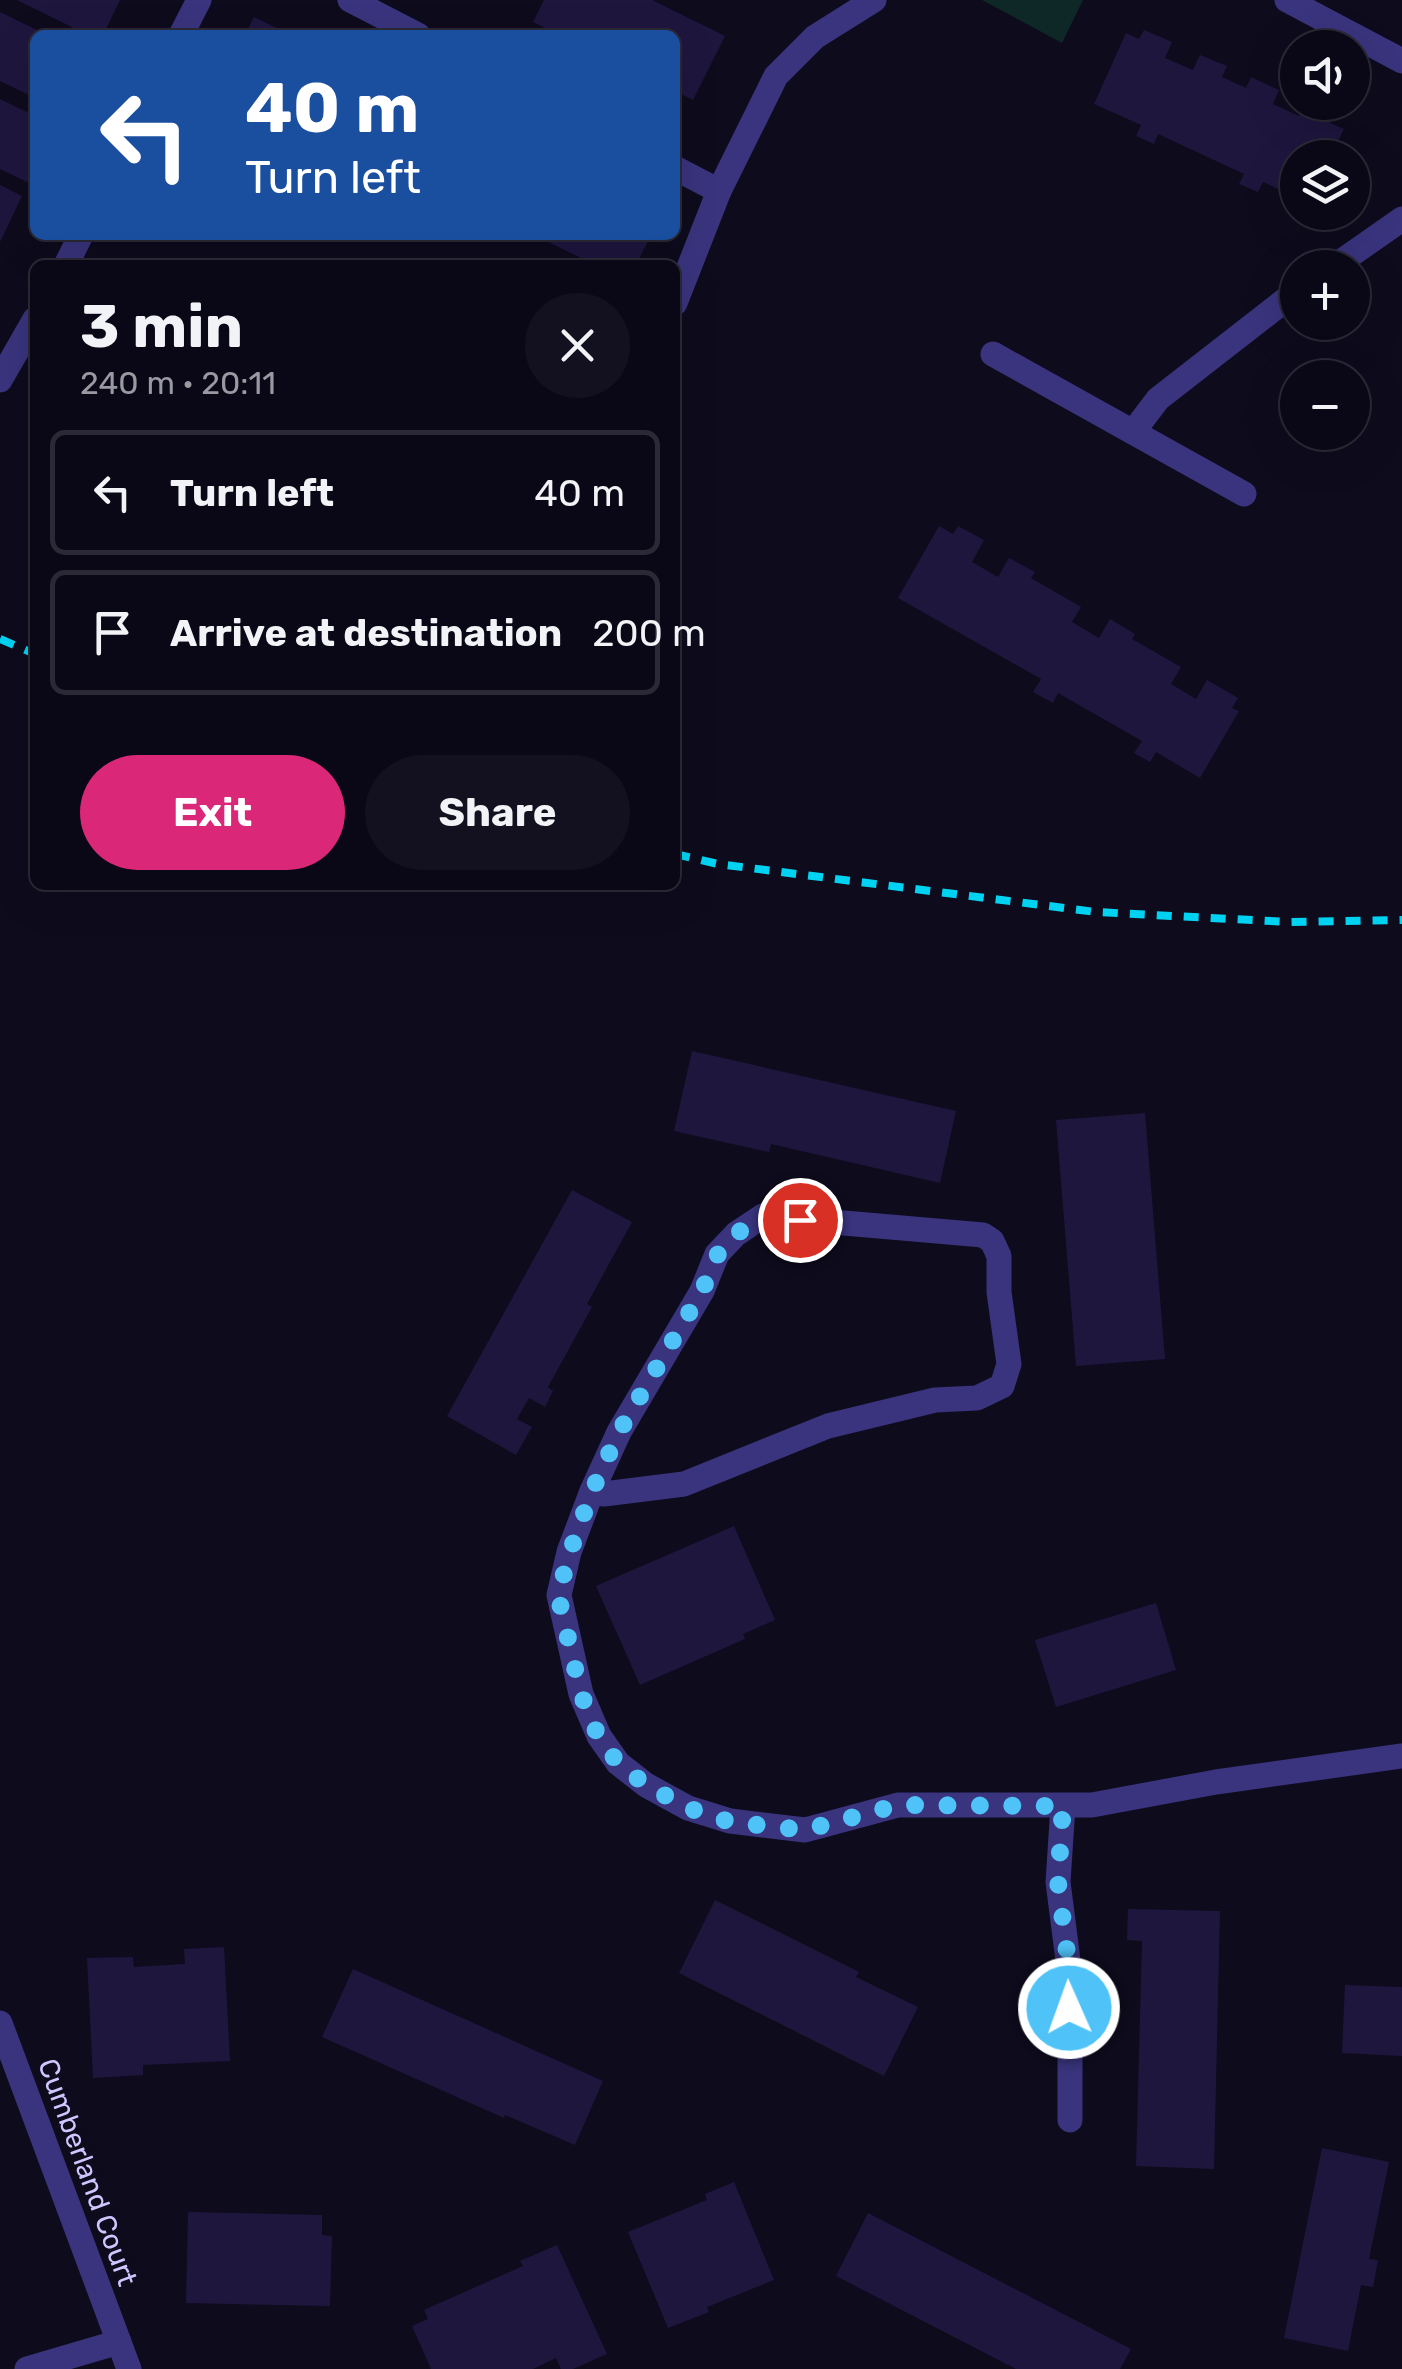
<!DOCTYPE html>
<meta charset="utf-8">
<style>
body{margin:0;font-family:Rubik,sans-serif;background:#13111f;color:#f1f3f6;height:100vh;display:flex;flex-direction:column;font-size:38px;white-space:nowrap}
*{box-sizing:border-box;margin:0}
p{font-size:32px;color:#999aa1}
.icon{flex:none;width:55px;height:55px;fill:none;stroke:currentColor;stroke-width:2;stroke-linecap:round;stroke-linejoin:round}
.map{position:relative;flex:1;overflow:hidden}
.side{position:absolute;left:30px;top:260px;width:650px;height:630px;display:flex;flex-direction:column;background:#0a0816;border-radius:15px;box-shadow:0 10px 40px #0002,0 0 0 2px #2a2935}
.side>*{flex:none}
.guide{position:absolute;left:30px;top:30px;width:650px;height:210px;border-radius:15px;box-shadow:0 10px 40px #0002,0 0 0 2px #2a2935;background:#1a4fa0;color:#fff;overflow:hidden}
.fabs{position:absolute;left:1280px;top:30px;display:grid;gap:20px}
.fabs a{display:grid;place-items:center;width:90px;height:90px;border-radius:50%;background:#0a0816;box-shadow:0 10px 40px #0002,0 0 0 2px #2a2935;font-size:50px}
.pin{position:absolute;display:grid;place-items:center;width:85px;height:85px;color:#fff;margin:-42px;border:5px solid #fff;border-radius:50%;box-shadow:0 2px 10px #0007}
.me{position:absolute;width:110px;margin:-55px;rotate:358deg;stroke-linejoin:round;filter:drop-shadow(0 0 8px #0008)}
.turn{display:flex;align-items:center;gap:35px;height:210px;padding:0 50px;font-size:45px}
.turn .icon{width:130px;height:130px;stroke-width:2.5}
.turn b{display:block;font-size:70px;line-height:85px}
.round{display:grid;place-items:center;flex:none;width:105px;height:105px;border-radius:52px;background:#13111f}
.overview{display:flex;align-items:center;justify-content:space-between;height:170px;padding:0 50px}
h1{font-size:60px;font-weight:700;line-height:75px}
.cta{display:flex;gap:20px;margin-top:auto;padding:20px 50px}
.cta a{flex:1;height:115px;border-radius:60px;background:#db2777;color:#fff;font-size:40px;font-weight:700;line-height:115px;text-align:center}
.cta a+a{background:#13111f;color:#f1f3f6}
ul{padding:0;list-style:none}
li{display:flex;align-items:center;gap:30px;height:125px;margin:0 20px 15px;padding:0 30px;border:5px solid #2a2935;border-radius:15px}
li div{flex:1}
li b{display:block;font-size:38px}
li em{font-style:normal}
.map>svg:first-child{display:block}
.green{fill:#0e2727}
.building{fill:#1f163e}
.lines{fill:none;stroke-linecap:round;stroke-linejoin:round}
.minor{stroke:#39347d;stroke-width:25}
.rail{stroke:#00d3f2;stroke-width:8;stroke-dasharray:15 12;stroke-linecap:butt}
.route{stroke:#4fc3f7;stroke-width:18;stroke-dasharray:0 32.4}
.labels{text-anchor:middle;stroke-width:10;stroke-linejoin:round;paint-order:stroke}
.street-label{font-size:28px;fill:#cec7ff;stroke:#0e0b1d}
</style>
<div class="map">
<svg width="1402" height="2369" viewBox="0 0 1402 2369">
<rect width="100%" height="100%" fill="#0e0b1d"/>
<polygon class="green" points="982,0 1083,0 1062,43"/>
<g class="building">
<polygon points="17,0 120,0 103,35 88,35"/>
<polygon points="544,0 652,0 725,36 693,100 675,91 675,35 560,35 533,22"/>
<polygon points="0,12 47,35 35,35 35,98 0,81"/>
<polygon points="254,17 291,35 245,35"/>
<polygon points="1144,30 1172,42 1165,58 1193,70 1200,55 1227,66 1222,77 1246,88 1251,77 1279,90 1273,104 1299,116 1305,102 1334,114 1330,123 1344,129 1330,158 1298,158 1298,198 1263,182 1258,192 1239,184 1244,174 1158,134 1154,144 1136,136 1141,125 1094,104 1126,33 1139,39"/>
<polygon points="0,99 35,116 35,170 29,183 0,169"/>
<polygon points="0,185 22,196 0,242"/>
<polygon points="534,235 651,235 636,265 595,265"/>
<polygon points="939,526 953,534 958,526 984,540 972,562 998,577 1009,558 1035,572 1031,578 1081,607 1072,622 1099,638 1110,619 1135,634 1132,639 1181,667 1171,684 1196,699 1207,680 1238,698 1232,708 1239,711 1200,778 1156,752 1150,762 1134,753 1142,741 1058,693 1053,703 1033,692 1041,679 898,598"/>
<polygon points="692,1051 956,1111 940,1183 771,1144 769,1152 674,1131"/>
<polygon points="1145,1113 1165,1359 1076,1366 1056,1120"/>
<polygon points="572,1190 632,1222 587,1304 592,1307 548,1387 553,1391 545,1407 529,1398 517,1419 532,1427 516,1455 447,1416"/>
<polygon points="734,1526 775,1620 743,1634 745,1639 640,1685 596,1586"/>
<polygon points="1156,1603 1176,1670 1056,1707 1035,1640"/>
<polygon points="715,1900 859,1972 856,1977 918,2007 884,2076 679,1973"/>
<polygon points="1128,1909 1220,1911 1214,2169 1136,2166 1142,1941 1127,1940"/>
<polygon points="224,1947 230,2061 143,2065 143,2075 93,2078 87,1958 133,1957 134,1967 185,1964 184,1949"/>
<polygon points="353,1969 603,2081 575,2145 505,2115 504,2118 322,2037"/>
<polygon points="1345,1985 1402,1987 1402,2056 1342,2053"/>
<polygon points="1322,2148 1389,2162 1369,2259 1378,2260 1373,2287 1361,2285 1348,2351 1284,2338"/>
<polygon points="734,2182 774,2280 707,2307 709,2312 668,2328 628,2232 707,2200 705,2194"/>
<polygon points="188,2212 322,2215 322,2235 332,2236 330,2306 186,2303"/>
<polygon points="868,2213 1131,2349 1120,2369 1016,2369 836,2276"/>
<polygon points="557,2245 607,2354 573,2369 561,2369 556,2358 533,2369 431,2369 412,2326 428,2319 424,2310 523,2266 520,2261"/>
</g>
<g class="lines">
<g class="minor">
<polyline points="350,0 418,35"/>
<polyline points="1287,0 1402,61"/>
<polyline points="181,35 199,0"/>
<polyline points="675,168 719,191"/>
<polyline points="66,265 81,235"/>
<polyline points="1332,268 1402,219"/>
<polyline points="675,303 719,191 776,76 815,37 874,0"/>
<polyline points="993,354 1244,494"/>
<polyline points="0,380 35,319"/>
<polyline points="1133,432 1158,399 1298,290"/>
<polygon points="763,1216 983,1235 992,1241 999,1256 999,1292 1009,1364 1002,1386 977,1398 935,1400 828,1426 684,1484 604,1494 592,1491 619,1432 702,1291 717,1254 736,1234"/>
<polyline points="592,1491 569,1552 559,1595 581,1694 599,1736 618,1763 646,1785 688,1808 730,1821 805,1830 898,1805 1092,1805 1216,1782 1402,1756"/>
<polyline points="1063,1806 1058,1882 1070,1976 1070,2120"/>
<polyline points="0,2023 129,2369"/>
<polyline points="27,2369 119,2342"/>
</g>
<g class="rail">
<polyline points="0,639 35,654"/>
<polyline points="675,854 718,864 1096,912 1289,922 1402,920"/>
</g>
</g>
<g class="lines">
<polyline class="route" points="800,1220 763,1216 736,1234 718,1254 702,1291 619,1432 592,1491 570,1552 558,1595 581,1694 598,1736 618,1763 646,1785 688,1808 730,1822 805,1830 898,1805 1063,1806 1058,1882 1070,1976 1069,2008"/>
</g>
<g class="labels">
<g class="street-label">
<text transform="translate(88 2172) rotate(70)" y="10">Cumberland Court</text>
</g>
</g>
</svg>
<div class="fabs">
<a><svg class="icon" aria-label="sound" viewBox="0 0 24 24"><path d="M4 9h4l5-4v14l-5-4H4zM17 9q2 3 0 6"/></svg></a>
<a><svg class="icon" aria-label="layers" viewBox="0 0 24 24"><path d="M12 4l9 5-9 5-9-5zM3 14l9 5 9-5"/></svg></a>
<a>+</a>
<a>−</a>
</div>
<div class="pin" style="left:800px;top:1220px;background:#d93025"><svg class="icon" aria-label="arrive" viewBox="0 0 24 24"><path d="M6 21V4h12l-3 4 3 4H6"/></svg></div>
<svg class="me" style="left:1069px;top:2008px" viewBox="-20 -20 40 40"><circle r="17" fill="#4fc3f7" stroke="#fff" stroke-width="3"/><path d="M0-11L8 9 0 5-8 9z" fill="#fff"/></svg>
<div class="guide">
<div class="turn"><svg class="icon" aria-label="left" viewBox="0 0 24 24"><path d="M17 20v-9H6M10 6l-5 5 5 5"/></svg><div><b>40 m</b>Turn left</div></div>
</div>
<section class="side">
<div class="overview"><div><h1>3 min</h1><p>240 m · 20:11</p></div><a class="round"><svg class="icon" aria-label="close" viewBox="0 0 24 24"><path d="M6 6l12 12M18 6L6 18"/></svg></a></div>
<ul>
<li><svg class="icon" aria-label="left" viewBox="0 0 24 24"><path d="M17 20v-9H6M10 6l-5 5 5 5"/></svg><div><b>Turn left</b></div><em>40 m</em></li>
<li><svg class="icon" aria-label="arrive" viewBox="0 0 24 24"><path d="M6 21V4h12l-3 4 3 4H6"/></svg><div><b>Arrive at destination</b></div><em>200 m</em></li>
</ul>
<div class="cta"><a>Exit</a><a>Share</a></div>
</section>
</div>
